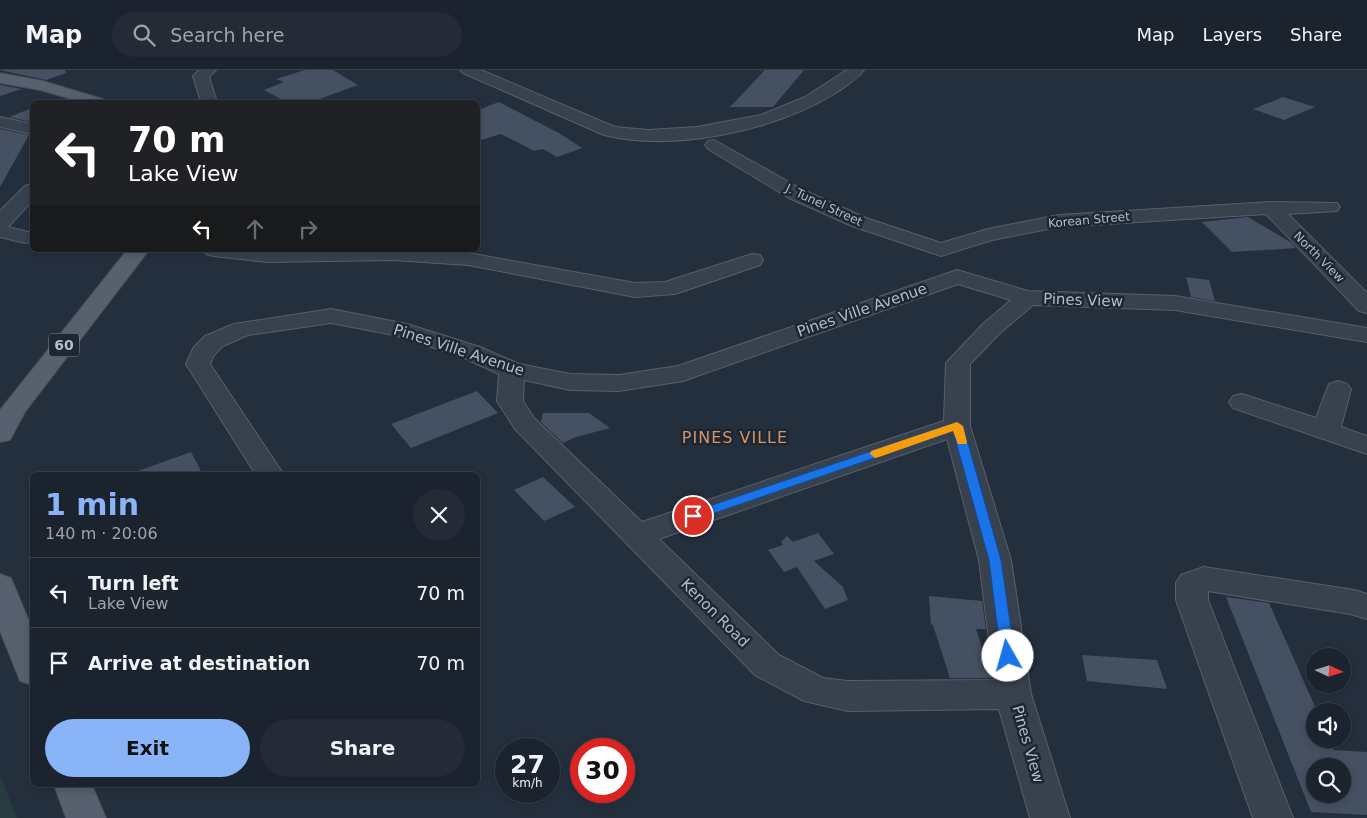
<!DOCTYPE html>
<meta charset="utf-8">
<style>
body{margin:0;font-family:"DejaVu Sans",sans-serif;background:#242b36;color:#f1f3f6;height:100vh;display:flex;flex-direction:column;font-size:19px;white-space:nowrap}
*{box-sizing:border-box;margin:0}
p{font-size:16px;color:#a0a4aa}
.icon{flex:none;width:28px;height:28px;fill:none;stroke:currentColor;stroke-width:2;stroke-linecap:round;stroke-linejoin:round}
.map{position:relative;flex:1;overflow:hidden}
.panel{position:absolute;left:30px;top:402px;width:450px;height:315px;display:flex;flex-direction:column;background:#1b232e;border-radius:8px;box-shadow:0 2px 8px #0003,0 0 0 1px #39404a}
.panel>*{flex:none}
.hud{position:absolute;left:30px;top:30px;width:450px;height:152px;border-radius:8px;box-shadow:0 2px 8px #0003,0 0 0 1px #39404a;background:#202124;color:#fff;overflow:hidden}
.needle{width:32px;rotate:94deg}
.fabs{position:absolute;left:1306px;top:578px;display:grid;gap:10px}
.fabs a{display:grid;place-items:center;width:45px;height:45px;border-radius:50%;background:#1b232e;box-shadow:0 2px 8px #0003,0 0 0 1px #39404a;font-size:25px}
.speed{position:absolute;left:495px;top:668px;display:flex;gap:10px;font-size:25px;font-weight:700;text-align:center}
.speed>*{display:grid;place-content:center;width:65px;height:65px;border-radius:50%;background:#1b232e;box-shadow:0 2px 8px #0003,0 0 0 1px #39404a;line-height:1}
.speed small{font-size:12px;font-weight:400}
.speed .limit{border:8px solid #d22;background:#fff;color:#111}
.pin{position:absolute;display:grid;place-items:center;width:42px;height:42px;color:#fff;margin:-21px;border:2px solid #fff;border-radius:50%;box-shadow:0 1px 5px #0007}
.me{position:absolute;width:55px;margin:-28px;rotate:353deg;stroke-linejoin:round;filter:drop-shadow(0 0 4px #0008)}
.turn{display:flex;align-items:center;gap:18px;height:105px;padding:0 15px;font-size:22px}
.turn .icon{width:65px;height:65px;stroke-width:2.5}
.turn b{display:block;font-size:35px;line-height:42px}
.lanes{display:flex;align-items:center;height:48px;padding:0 15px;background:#0003;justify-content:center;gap:25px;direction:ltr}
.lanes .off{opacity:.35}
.round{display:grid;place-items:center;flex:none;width:52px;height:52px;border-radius:26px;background:#242b36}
.head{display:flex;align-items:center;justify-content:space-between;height:85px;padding:0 15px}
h1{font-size:30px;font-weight:600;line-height:38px;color:#8ab4f8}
.button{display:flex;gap:10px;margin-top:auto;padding:10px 15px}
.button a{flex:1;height:58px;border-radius:30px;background:#8ab4f8;color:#111;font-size:20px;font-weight:600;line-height:58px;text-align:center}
.button a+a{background:#242b36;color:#f1f3f6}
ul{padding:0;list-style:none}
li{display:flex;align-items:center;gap:15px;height:70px;padding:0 15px;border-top:1px solid #39404a}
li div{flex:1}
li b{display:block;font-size:19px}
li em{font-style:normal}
header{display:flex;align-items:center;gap:30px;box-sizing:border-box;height:70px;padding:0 25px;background:#1b232e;border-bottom:1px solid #39404a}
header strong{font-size:24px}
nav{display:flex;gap:28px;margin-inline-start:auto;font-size:18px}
.search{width:350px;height:45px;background:#242b36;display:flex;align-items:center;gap:12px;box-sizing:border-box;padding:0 18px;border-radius:28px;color:#a0a4aa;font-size:19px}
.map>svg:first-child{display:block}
.green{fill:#263c3f}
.building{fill:#455162;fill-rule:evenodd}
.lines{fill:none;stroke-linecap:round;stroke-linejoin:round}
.minor-casing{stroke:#565f6c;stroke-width:2}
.primary-casing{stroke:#414a57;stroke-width:2}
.minor{fill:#38414e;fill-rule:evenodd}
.primary{fill:#56606e;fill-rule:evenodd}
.route{fill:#1a73e8;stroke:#114b97}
.slow{fill:#f59e0b}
.labels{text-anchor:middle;stroke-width:5;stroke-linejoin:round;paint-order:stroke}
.far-street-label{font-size:12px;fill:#b4bcc9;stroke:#1d2633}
.shield{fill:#1d2633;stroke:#878f9c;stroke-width:1}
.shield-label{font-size:14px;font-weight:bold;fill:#b4bcc9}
.street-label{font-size:15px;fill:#b4bcc9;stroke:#1d2633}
.neighbourhood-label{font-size:16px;letter-spacing:1px;fill:#d59563;stroke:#1d2633}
</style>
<header>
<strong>Map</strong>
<div class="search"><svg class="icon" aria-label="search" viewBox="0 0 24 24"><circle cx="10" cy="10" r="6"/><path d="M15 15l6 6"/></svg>Search here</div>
<nav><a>Map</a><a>Layers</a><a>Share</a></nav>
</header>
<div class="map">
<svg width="1367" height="748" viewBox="0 0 1367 748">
<rect width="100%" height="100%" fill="#242f3e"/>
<polygon class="green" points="0,704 17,748 0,748"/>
<g class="building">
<polygon points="0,0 65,0 66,3 46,10"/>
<polygon points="305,0 333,0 358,15 311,32 286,32 264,20 284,12 276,9"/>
<polygon points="765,0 804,0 773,37 730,37"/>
<polygon points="0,15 22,19 0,26"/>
<polygon points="1283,27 1315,37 1284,50 1253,39"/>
<polygon points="499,32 559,63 582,78 557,87 543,79 534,81 501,64 478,71 478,40"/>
<polygon points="32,38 32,52 9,47"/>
<polygon points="0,59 29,65 0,117"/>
<polygon points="1248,147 1290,172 1296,178 1232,182 1202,152"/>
<polygon points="1186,207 1209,210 1215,231 1191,227"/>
<polygon points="477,321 498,343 411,378 391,354"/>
<polygon points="543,343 589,343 610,358 576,367 563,373 541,352"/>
<polygon points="191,382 203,405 135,405 135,402"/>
<polygon points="543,407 575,437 544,451 514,420"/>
<polygon points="818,463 834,484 814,491 843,517 848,530 825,539 797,497 784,502 768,480 783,475 781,472 787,466 793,472"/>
<polygon points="929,526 982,531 986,559 976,559 992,608 950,608 933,555 931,554"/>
<path d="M1226 527 1269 533 1317 641H1315V669H1329L1334 680 1367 682V745L1311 742ZM1315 696H1342V724H1315Z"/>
<polygon points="1082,585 1157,590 1167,619 1087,611"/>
</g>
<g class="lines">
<defs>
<g id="minor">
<polygon points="199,0 216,0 209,7 217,32 201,32 193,6"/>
<path d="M460 0H481L615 57 648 60 697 57 761 45 805 27 847 0H864C857 10 844 17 834 24 773 61 674 82 604 65L463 3Z"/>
<polygon points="0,47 32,54 32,64 0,57"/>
<polygon points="714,70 803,120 866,148 941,173 988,159 1059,145 1271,132 1337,133 1340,137 1337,141 1288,144 1367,223 1367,243 1359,241 1266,144 1059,157 992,170 941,186 852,156 789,128 708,79 705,75 708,71"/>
<polygon points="32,114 32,131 8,157 32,163 32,171 25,173 0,167 0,141 25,116"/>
<polygon points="202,180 429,180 468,183 635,213 665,212 752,184 760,185 763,190 760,195 675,224 635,227 468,195 393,190 268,192 213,186 206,184"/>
<path d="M957 200 1028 221 1175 226 1367 258V272L1175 240 1033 235 999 264 970 294V356L1011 490 1031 624 1070 748H1030L999 639 848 641 804 631 755 605 515 359 497 331 499 304 462 287 394 265 331 253 248 265 223 276 214 285 210 294 284 405H256L186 294 194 277 205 266 234 254 331 239 407 254 480 277 519 294 570 304 619 305 678 296ZM958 214 1011 230 983 254 946 293 944 351 642 452 534 348 523 331 524 310 570 320 619 321 683 311ZM947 369 979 490 994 610 848 611 823 608 779 585 659 469Z"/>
<polygon points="1338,311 1347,314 1351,319 1341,357 1367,366 1367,384 1233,338 1229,332 1233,326 1242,324 1316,348 1329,314"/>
<polygon points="1204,497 1354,520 1367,524 1367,549 1350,544 1208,521 1208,530 1293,748 1253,748 1176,530 1176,513 1181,505"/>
</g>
<g id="primary">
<polygon points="0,3 43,11 103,29 105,32 81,32 40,20 0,13"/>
<polygon points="127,180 149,180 25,342 10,370 0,372 0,340"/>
<polygon points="0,504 11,508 32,558 32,615 20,611 0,561"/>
<polygon points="54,715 92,715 106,748 66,748"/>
</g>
</defs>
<use href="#minor" class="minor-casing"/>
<use href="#primary" class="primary-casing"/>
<use href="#minor" class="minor"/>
<use href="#primary" class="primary"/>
</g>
<polygon class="route" points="957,352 963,356 1001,490 1015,586 1013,590 1003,590 1001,586 989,490 953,361 697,449 693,450 687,446 689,443"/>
<polygon class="slow" points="957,352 963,356 967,372 966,374 958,374 953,361 879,387 875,388 870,384 871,381"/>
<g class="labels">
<g class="far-street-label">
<text transform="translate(824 135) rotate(25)" y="4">J. Tunel Street</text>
<text transform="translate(1089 150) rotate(-5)" y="4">Korean Street</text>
<text transform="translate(1319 187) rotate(45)" y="4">North View</text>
</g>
<rect class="shield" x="49" y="263.5" width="30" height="23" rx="4"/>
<g class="shield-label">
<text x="64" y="280">60</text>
</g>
<g class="street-label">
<text transform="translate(1083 230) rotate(2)" y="5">Pines View</text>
<text transform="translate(862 240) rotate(-19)" y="5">Pines Ville Avenue</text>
<text transform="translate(459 280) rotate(18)" y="5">Pines Ville Avenue</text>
<text transform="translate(715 543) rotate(45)" y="5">Kenon Road</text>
<text transform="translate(1028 674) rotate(74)" y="5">Pines View</text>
</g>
<g class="neighbourhood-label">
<text x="735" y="373">PINES VILLE</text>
</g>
</g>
</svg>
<div class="fabs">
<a><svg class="needle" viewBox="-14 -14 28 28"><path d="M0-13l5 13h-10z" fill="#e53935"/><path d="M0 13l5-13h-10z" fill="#a0a4aa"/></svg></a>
<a><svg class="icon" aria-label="sound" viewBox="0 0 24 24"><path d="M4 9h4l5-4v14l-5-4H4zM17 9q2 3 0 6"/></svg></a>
<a><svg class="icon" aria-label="search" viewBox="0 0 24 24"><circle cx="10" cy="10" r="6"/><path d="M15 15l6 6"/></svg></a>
</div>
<div class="speed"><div>27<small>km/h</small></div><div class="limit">30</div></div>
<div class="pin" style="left:693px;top:446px;background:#d93025"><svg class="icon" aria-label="arrive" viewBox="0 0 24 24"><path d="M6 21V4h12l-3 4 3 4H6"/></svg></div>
<svg class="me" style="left:1008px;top:586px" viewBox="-20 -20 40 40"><circle r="19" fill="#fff"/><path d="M0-13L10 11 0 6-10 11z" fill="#1a73e8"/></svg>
<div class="hud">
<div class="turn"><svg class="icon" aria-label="left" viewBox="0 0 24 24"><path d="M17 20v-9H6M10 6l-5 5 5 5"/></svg><div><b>70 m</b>Lake View</div></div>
<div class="lanes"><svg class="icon" aria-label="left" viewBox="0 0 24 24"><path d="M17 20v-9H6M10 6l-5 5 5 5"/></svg><svg class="icon off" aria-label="ahead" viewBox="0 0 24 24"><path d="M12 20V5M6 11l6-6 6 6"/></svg><svg class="icon off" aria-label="right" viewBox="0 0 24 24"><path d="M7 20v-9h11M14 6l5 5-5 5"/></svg></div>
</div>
<section class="panel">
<div class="head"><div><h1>1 min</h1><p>140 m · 20:06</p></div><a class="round"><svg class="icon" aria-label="close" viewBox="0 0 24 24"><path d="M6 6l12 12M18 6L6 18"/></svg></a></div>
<ul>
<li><svg class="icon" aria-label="left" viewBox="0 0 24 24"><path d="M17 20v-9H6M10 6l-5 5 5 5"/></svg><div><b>Turn left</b><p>Lake View</p></div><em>70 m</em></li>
<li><svg class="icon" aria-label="arrive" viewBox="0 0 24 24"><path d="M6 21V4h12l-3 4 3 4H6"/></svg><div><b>Arrive at destination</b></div><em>70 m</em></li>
</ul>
<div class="button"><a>Exit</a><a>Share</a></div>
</section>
</div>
